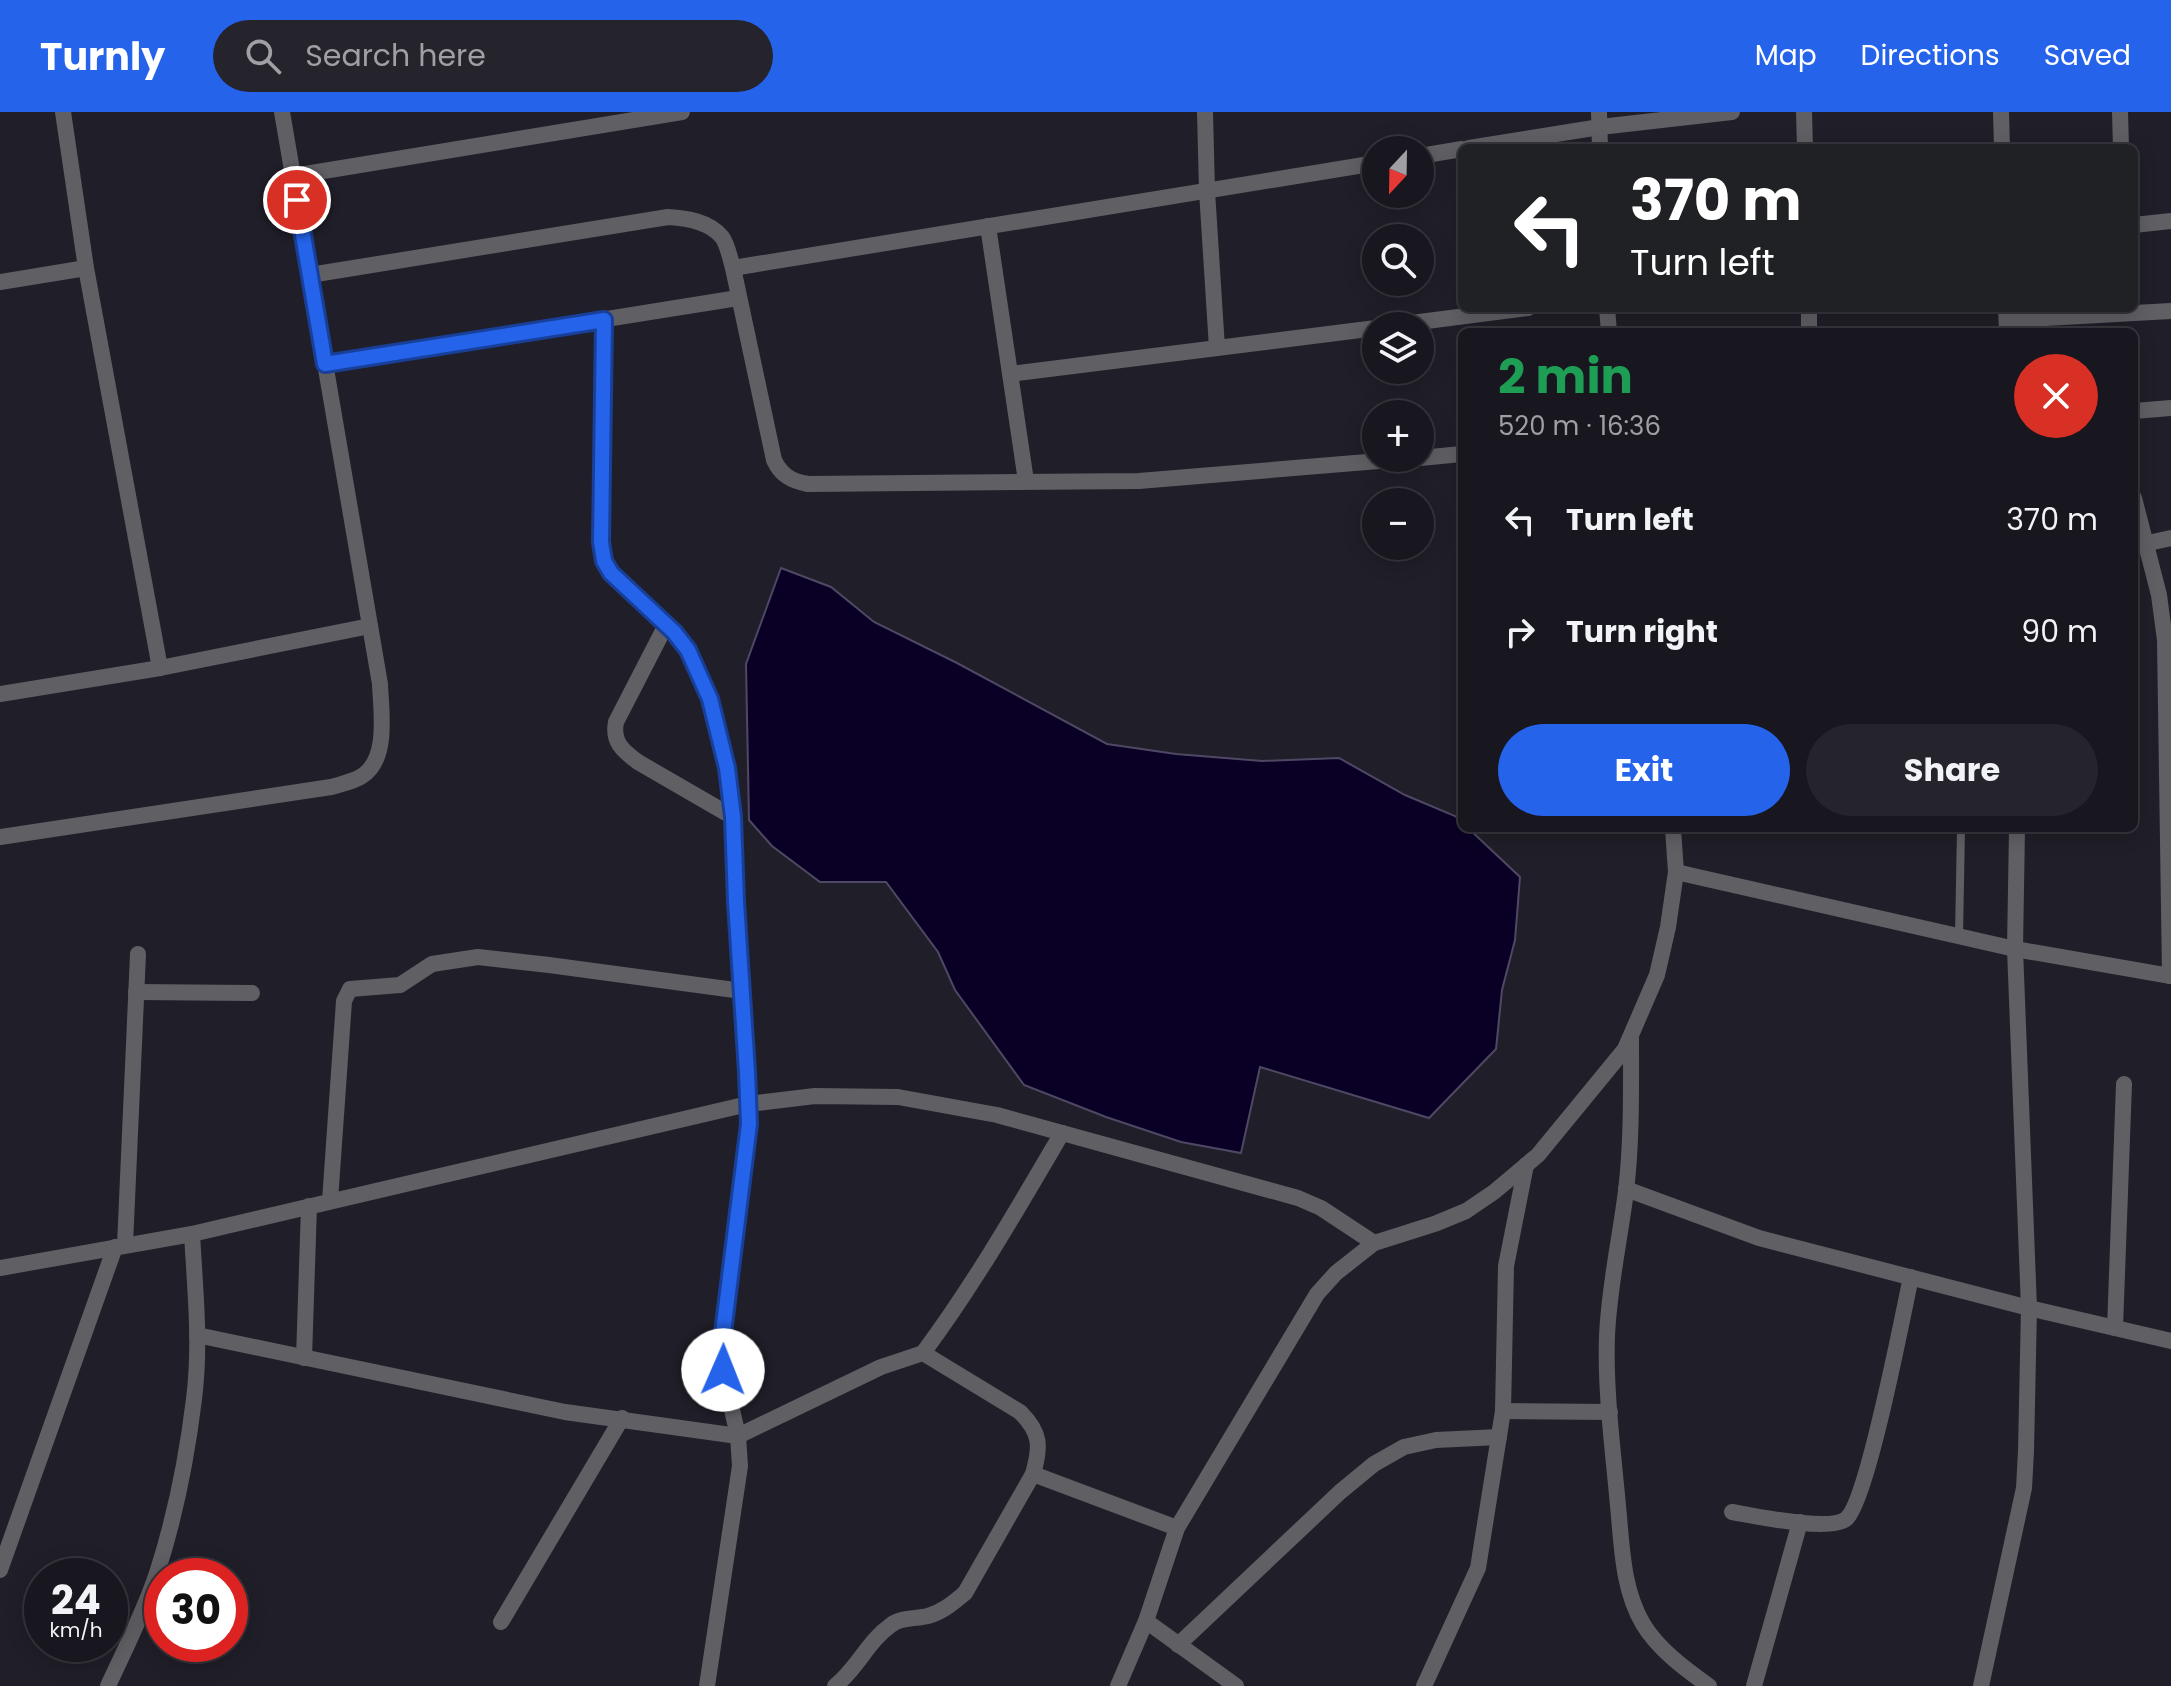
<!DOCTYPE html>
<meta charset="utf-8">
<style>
body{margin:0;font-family:Poppins,sans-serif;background:#25232b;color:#f1f3f6;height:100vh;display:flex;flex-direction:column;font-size:30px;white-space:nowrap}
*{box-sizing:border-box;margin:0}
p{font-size:26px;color:#9f9fa4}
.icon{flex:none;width:44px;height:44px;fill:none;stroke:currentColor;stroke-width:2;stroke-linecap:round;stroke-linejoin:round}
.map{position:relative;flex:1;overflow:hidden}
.side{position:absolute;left:1458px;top:216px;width:680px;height:504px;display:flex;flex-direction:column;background:#18161e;border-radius:12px;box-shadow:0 4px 20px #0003,0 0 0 2px #36353c}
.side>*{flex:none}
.top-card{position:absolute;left:1458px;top:32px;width:680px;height:168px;border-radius:12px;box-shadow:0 4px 20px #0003,0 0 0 2px #36353c;background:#202124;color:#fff;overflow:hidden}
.needle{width:52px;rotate:202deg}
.controls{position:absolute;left:1362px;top:24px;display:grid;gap:16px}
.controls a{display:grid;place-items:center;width:72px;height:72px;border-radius:50%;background:#18161e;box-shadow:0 4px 20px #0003,0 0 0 2px #36353c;font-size:40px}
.speed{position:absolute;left:24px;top:1446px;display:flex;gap:16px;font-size:40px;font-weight:700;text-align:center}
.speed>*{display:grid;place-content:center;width:104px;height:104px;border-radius:50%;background:#18161e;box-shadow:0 4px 20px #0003,0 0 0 2px #36353c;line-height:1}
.speed small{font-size:20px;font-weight:400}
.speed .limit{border:12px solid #d22;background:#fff;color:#111}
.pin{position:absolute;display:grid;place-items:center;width:68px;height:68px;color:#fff;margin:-34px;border:4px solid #fff;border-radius:50%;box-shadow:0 2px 8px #0007}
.me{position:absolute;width:88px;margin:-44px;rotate:1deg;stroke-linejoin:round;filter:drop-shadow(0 0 6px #0008)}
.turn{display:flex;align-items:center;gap:28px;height:168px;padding:0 40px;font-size:36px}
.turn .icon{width:104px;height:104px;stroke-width:2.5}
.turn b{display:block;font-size:56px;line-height:68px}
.round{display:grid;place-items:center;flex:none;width:84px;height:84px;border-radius:42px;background:#25232b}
.head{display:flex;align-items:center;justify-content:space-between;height:136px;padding:0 40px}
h1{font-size:48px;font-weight:700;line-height:60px;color:#1e9e55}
.primary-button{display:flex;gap:16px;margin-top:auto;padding:16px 40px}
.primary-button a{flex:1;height:92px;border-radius:48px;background:#2563eb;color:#fff;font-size:32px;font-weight:700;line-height:92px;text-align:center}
.primary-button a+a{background:#25232b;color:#f1f3f6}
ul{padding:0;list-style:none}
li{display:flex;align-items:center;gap:24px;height:112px;padding:0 40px}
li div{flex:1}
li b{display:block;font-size:30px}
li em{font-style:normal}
header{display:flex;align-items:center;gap:48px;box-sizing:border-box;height:112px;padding:0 40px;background:#2563eb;color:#fff}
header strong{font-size:38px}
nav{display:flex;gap:44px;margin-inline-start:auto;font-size:28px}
.search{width:560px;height:72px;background:#25232b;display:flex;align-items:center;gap:20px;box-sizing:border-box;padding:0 28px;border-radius:44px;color:#9f9fa4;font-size:30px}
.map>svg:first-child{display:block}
.water{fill:#0a0025;stroke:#4f4864;stroke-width:2}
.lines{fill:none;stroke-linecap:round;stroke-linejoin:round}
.lane{stroke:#605f64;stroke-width:8}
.street{stroke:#605f64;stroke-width:16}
.route-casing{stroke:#184099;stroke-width:20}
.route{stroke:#2563eb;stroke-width:14}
</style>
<header>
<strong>Turnly</strong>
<div class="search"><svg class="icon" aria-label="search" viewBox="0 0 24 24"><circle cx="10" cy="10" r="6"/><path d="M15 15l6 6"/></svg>Search here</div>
<nav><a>Map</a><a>Directions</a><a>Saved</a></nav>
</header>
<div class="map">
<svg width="2171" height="1574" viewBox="0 0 2171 1574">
<rect width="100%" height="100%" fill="#201e28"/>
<polygon class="water" points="781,456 831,475 874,510 957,551 1107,632 1176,642 1262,649 1339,646 1405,683 1455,704 1462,710 1462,716 1468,716 1520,765 1515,828 1502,878 1496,937 1429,1006 1260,955 1241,1041 1181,1030 1106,1005 1024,973 955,878 938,840 886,770 820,770 772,734 749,708 746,552"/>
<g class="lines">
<polyline class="lane" points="1959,824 1961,716"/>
<g class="street">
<polyline points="1205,0 1207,79 1217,236"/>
<polyline points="1599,0 1600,36"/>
<polyline points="1804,0 1805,36"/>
<polyline points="2001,0 2002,36"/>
<polyline points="2120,0 2121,36"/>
<polyline points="1469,36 1600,15 1732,0"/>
<polyline points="1420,44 1462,37"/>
<polyline points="293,64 682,0"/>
<polyline points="2134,113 2171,109"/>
<polyline points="988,114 1026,369"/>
<polyline points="733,156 1376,51"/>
<path d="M310 163 668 105C686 106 709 109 722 125 728 133 730 147 733 156L774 348C781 363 791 369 808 372L1139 369 1415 346"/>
<polyline points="0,170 86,156"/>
<polyline points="1607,196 1609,220"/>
<polyline points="2006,196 2007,220"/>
<polyline points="604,208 601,430 604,449 611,461 674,520 688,538 710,587 727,656 733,705 736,790 747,960 749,1012 722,1229 723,1258 738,1324 740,1354 707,1574"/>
<polyline points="2007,208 2171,199"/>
<polyline points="1388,214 1528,196"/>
<polyline points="1809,220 1809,196"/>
<polyline points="325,252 738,186"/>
<polyline points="1010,262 1376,216"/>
<polyline points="2134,299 2171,296"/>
<polyline points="1420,346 1462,342"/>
<polyline points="2134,386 2159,483 2165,528 2170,864"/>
<polyline points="2134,434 2171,426"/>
<path d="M666 513 616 610C612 630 623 639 638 650L733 705"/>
<polyline points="160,556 370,514"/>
<polyline points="0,582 160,556 86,156 63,0"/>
<path d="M0 725 331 675C341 672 353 670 362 664 389 647 381 599 380 572L282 0"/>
<polyline points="1676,760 2015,837 2171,864"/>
<polyline points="136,880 252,881"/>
<path d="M1631 926C1631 977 1632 1028 1626 1079 1620 1127 1609 1175 1607 1224 1605 1280 1613 1337 1618 1394 1622 1433 1622 1476 1643 1512 1658 1537 1685 1557 1709 1574"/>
<polyline points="1626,1077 1759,1126 2029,1196 2171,1229"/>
<polyline points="330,1089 344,889 350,877 400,873 432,852 478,845 549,853 742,879"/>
<polyline points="125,1133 138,842"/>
<polyline points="0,1156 192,1122 748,992 815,984 898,985 997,1003 1298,1086 1321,1096 1374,1131"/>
<polyline points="2115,1216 2124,972"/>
<path d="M197 1223 565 1300 738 1324 881 1255 923 1241 1020 1300C1041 1321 1041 1334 1033 1362L965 1481C954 1490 943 1500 928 1504 916 1507 901 1505 891 1513 868 1529 857 1557 835 1574"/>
<path d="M923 1241C975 1171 1018 1096 1062 1021"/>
<polyline points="304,1246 309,1094"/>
<polyline points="1503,1299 1610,1300"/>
<polyline points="1033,1362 1177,1416"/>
<path d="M1732 1400C1755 1404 1829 1420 1846 1407 1867 1391 1903 1202 1911 1165"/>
<polyline points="0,1458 115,1135"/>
<polyline points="1146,1509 1236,1574"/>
<polyline points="501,1510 622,1306"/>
<polyline points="1178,1533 1340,1380 1374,1352 1404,1335 1436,1328 1499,1325"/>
<path d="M108 1574C125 1537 144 1500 157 1461 175 1405 187 1345 194 1287 201 1232 195 1177 192 1122"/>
<polyline points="1118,1574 1146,1509 1177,1416 1317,1182 1336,1161 1374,1131 1437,1111 1466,1099 1494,1080 1538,1043 1625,937 1657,863 1668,815 1676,760 1673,716"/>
<polyline points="1424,1574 1478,1456 1503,1299 1506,1154 1526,1053"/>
<polyline points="1754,1574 1800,1410"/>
<polyline points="1981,1574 2024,1376 2026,1339 2029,1196 2015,837 2017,716"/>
</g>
</g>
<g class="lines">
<defs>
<polyline id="route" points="297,88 325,252 604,208 601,430 604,449 611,461 674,520 688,538 710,587 727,656 733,705 736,790 747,960 749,1012 722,1229 723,1258"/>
</defs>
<use href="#route" class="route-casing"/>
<use href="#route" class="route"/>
</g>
</svg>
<div class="controls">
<a><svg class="needle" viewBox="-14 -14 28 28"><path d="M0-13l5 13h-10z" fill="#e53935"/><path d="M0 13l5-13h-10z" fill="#9f9fa4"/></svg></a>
<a><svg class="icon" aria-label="search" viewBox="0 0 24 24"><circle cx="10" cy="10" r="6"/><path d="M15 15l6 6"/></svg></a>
<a><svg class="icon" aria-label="layers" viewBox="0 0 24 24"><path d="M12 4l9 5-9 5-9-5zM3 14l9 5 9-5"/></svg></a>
<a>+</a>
<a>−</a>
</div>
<div class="speed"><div>24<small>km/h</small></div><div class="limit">30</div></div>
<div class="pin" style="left:297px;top:88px;background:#d93025"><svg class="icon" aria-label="arrive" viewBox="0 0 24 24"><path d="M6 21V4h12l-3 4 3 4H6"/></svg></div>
<svg class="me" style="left:723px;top:1258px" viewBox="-20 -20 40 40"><circle r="19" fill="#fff"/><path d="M0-13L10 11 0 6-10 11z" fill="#2563eb"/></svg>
<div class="top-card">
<div class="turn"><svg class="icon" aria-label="left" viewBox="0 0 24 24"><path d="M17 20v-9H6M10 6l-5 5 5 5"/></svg><div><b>370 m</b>Turn left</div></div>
</div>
<section class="side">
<div class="head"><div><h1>2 min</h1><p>520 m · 16:36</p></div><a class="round" style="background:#d93025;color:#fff"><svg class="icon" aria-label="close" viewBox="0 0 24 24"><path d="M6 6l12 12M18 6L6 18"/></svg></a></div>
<ul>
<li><svg class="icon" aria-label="left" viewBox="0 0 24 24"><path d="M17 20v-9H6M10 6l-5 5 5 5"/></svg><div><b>Turn left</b></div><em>370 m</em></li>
<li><svg class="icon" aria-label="right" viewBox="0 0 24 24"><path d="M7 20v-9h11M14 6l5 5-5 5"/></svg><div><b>Turn right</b></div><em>90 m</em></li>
</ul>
<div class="primary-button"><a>Exit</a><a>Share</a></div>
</section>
</div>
